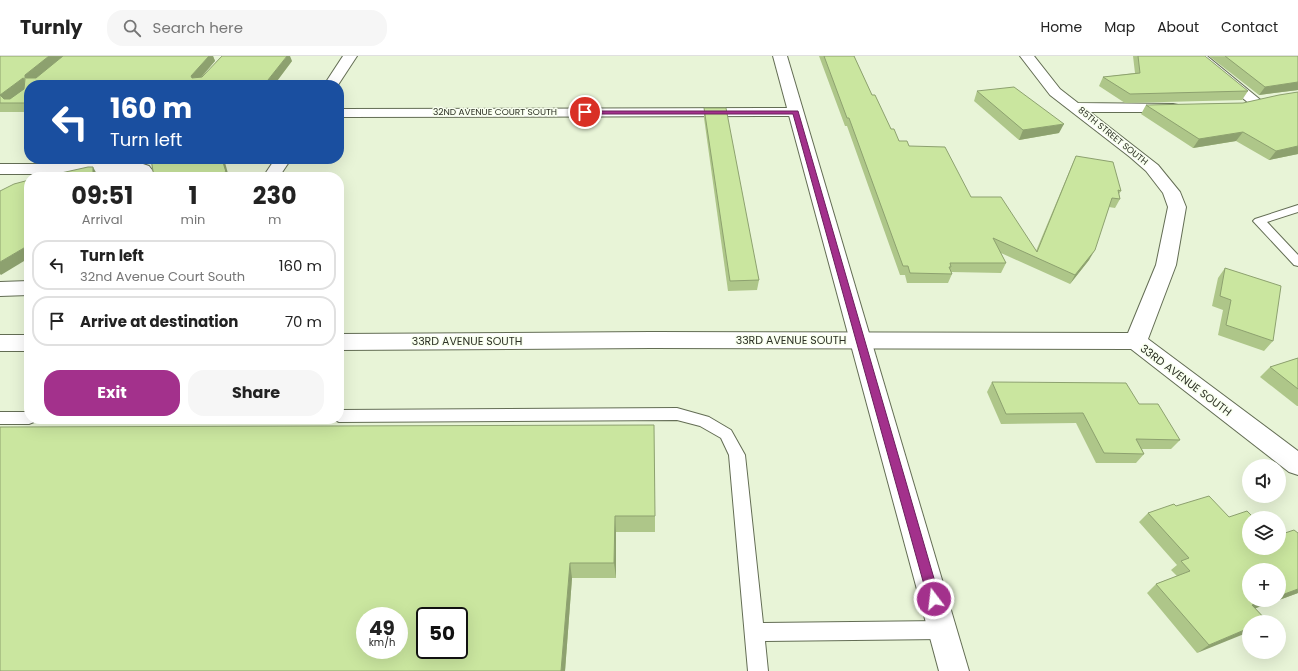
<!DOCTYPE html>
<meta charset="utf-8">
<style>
body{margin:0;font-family:Poppins,sans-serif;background:#f6f6f6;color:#222;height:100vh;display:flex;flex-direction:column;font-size:15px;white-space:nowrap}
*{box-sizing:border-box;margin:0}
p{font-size:13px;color:#767676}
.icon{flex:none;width:22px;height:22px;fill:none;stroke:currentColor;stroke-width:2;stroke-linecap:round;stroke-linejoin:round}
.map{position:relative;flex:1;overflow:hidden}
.side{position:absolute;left:24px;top:116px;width:320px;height:252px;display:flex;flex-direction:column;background:#fff;border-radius:16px;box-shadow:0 4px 16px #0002}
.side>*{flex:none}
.hud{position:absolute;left:24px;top:24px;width:320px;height:84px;border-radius:16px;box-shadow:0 4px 16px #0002;background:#1a4fa0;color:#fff;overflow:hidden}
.fabs{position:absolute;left:1242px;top:403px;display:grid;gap:8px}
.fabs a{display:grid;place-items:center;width:44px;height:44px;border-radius:50%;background:#fff;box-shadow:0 4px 16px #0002;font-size:20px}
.speed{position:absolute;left:356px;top:551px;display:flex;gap:8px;font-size:20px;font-weight:700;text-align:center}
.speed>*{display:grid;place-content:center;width:52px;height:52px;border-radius:50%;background:#fff;box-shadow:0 4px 16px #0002;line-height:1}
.speed small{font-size:10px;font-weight:400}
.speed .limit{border:2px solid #111;border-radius:6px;background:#fff;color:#111}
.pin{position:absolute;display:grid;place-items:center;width:34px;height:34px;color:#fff;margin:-17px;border:2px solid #fff;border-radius:50%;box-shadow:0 1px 4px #0007}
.me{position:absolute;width:44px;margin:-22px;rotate:345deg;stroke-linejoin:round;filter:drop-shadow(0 0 3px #0008)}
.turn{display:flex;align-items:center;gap:14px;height:84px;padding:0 20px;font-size:18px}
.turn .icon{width:52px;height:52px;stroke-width:2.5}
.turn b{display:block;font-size:28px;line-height:34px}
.eta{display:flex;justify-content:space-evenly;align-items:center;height:68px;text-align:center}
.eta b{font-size:24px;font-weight:700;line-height:28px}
.action{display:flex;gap:8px;margin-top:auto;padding:8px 20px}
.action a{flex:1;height:46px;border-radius:16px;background:#a3318c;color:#fff;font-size:16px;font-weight:700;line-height:46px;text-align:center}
.action a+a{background:#f6f6f6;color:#222}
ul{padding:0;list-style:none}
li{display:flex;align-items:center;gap:12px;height:50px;margin:0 8px 6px;padding:0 12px;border:2px solid #e0e0e0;border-radius:16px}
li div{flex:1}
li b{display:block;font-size:15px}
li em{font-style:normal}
header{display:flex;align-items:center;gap:24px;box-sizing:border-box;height:56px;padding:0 20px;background:#fff;border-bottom:1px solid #e0e0e0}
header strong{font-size:19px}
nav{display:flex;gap:22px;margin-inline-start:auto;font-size:14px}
.search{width:280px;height:36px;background:#f6f6f6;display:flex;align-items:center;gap:10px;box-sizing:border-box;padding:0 14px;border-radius:16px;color:#767676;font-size:15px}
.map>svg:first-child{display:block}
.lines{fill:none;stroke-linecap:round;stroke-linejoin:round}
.service-casing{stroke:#636d54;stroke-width:2}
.minor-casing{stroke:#636d54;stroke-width:2}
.secondary-casing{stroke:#636d54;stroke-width:2}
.service{fill:#fff;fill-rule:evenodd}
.minor{fill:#fff;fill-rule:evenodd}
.secondary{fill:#fff;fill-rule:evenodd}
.wall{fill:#aec689}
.shaded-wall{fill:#8da16f}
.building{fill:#cae69f;stroke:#8da16f;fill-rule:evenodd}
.route{fill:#a3318c;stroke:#6a205b}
.labels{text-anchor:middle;stroke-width:3;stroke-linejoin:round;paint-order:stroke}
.far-street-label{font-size:9px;fill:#2e3227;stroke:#f8ffee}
.street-label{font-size:11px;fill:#2e3227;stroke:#f8ffee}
</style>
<header>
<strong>Turnly</strong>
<div class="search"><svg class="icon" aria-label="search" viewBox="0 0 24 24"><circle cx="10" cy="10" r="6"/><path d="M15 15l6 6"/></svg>Search here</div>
<nav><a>Home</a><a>Map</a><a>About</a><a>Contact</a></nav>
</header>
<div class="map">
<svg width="1298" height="615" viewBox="0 0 1298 615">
<rect width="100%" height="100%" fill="#e8f4d7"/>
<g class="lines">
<defs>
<g id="service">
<polygon points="1298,149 1298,156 1267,166 1298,199 1298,210 1294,209 1253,165 1255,163"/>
<polygon points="677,352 709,361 731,374 745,399 763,567 942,565 949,567 951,574 949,581 942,583 765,585 768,615 748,615 729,399 721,382 700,370 677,364 339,366 333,363 339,363 339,354"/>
<polygon points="0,356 29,356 29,363 36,363 34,366 29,368 0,368"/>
</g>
<g id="minor">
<polygon points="343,0 357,0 338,29 324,29"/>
<polygon points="1020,0 1034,0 1060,33 1078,47 1173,48 1178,49 1180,52 1178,55 1173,56 1090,56 1158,109 1180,136 1186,151 1176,209 1148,283 1298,395 1298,419 1289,416 1131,293 651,292 339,294 339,278 651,276 1128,277 1156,209 1168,151 1163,137 1146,115 1130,101 1050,39"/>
<polygon points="1192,0 1207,0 1263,46 1261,49 1256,50 1251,49"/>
<polygon points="796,52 801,53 803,56 801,59 796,60 339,61 339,53"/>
<polygon points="275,103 291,103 279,121 263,121"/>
<polygon points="0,108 143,108 149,110 156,119 155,121 138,121 138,118 0,118"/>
<polygon points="29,225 29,239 0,240 0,226"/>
<rect x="0" y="279" width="29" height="16"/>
</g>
<polygon id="secondary" points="773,0 787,0 969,615 939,615"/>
</defs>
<use href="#service" class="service-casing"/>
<use href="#minor" class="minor-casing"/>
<use href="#secondary" class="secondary-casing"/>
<use href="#service" class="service"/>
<use href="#minor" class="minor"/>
<use href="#secondary" class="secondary"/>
</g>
<g class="wall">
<polygon points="0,0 213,0 215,5 201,22 292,5 274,29 29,29 29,56 0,56"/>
<polygon points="819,0 854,0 872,39 891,73 899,85 909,90 971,141 1036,195 1072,109 1076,100 1121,135 1119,138 1120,143 1115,152 1109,151 1089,204 1070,228 1001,197 1006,207 1001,217 951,216 952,218 948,227 907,227 905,219 900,219 847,70 845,70"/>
<polygon points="1133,0 1205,0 1248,35 1242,44 1125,47 1099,30 1103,21 1135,17"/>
<polygon points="1209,0 1298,0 1298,34 1259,39"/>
<polygon points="977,35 1059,77 1019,84 974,45"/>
<polygon points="1298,36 1298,98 1269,104 1236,85 1193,92 1141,58 1146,49 1243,47"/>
<polygon points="704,52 759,224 757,234 728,235 704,62"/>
<polygon points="1225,212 1273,285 1264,295 1218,279 1223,254 1212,250 1218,222"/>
<polygon points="1298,302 1298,350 1297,350 1260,321 1270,311"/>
<polygon points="992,326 1139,348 1180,384 1171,393 1142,393 1144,398 1136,407 1096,407 1076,367 1001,368 987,336"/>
<polygon points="0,371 655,460 655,476 616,476 616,522 572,522 565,615 0,615"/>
<polygon points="1176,450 1249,492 1298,477 1298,537 1279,544 1279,514 1249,544 1278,544 1255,552 1267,565 1266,566 1249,566 1197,597 1147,537 1156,528 1177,520 1171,514 1177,509 1139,466 1148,457"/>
</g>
<g class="shaded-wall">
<polygon points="49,0 65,0 31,28 25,22 25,19"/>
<polygon points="209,0 213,0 215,5 195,28 191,20"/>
<polygon points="287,0 290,0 292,5 274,29 264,29"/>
<polygon points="23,22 29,31 8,47 0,39"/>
<polygon points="1298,26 1298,34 1259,39 1265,31"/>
<polygon points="1064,68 1059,77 1019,84 1023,74"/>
<polygon points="1243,76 1236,85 1193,92 1199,83"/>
<polygon points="1298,90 1298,98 1269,104 1276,95"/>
<polygon points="222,103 224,103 229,121 207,121"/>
<polygon points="93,111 98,120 98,121 93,121"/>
<polygon points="29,189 29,202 1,219 0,218 0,206"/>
<polygon points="1095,194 1089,204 1070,228 1075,219"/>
<polygon points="615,460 616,476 616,522 614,507"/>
<polygon points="570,507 572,522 565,615 561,615"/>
<polygon points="1298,533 1298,537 1279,544 1279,540"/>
<polygon points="1266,544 1278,544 1240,558 1252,549"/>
<polygon points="1249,572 1249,576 1197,597 1209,589"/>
</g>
<g class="building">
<path d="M0 0H49L25 19V22H36L63 0H209L191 20 192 22 202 21 222 0H287L264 29H29V47H0ZM23 22 25 23 24 33 10 43H4L0 39Z"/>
<polygon points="824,0 854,0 872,39 875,39 891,73 894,73 899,85 907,85 909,90 945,91 971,141 1001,141 1037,196 1076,100 1113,106 1121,135 1118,134 1120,143 1112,142 1095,194 1075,219 993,182 1006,207 950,207 951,211 949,211 952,218 910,217 908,210 903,210 849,62 847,62"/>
<polygon points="1138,0 1205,0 1248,35 1130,38 1103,21 1140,17"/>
<polygon points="1225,0 1298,0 1298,26 1265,31"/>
<polygon points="1014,31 1064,68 1023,74 977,35"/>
<polygon points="1298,36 1298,90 1276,95 1243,76 1199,83 1146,49 1243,47 1279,39"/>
<polygon points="704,52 726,52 759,224 730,225"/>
<polygon points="151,103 222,103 226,116 207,121 154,121"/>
<polygon points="88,111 93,111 93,121 43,121"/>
<polygon points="29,124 29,189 0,206 0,135 14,128"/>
<polygon points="1225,212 1281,230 1273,285 1226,269 1231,244 1220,240"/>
<polygon points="1298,302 1298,333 1270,311"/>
<polygon points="992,326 1126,327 1139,348 1158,348 1180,384 1136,383 1144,398 1104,397 1083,357 1006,358"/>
<path d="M654 369 655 460H615L614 507H570L561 615H0V371ZM365 560H399V594H365ZM425 560H459V594H425Z"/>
<polygon points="1209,440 1229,461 1247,455 1254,462 1249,462 1249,492 1279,492 1279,479 1294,474 1298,477 1298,533 1279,540 1279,514 1249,514 1249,544 1266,544 1252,549 1267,565 1265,566 1249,566 1249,572 1209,589 1156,528 1190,515 1181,505 1189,502 1148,457 1174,448 1176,450"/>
</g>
<polygon class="route" points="583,55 798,55 940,543 938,547 934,549 930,547 928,543 793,58 583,58"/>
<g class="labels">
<g class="far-street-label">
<text x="495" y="59">32ND AVENUE COURT SOUTH</text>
<text transform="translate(1113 80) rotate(39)" y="3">85TH STREET SOUTH</text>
</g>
<g class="street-label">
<text x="791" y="288">33RD AVENUE SOUTH</text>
<text x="467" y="289">33RD AVENUE SOUTH</text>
<text transform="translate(1186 324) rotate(37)" y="4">33RD AVENUE SOUTH</text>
</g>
</g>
</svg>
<div class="fabs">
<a><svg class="icon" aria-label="sound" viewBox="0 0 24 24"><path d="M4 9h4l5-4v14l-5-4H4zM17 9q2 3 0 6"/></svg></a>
<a><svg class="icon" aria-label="layers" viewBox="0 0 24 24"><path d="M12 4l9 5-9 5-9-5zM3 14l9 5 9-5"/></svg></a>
<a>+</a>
<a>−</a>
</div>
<div class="speed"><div>49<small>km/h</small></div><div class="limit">50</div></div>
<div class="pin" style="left:585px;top:56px;background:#d93025"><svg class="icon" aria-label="arrive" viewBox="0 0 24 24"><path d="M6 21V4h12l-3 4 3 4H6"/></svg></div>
<svg class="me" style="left:934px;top:543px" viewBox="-20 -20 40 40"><circle r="17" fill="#a3318c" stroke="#fff" stroke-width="3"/><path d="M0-11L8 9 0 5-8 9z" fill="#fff"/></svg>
<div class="hud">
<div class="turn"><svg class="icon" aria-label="left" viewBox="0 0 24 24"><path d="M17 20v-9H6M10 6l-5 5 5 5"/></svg><div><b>160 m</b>Turn left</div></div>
</div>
<section class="side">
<div class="eta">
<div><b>09:51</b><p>Arrival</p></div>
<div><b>1</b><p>min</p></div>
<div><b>230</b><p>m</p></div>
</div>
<ul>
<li><svg class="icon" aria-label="left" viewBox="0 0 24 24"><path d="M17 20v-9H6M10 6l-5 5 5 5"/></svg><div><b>Turn left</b><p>32nd Avenue Court South</p></div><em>160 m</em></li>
<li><svg class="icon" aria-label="arrive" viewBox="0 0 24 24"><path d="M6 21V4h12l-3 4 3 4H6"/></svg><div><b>Arrive at destination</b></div><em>70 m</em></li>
</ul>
<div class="action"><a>Exit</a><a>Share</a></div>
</section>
</div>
